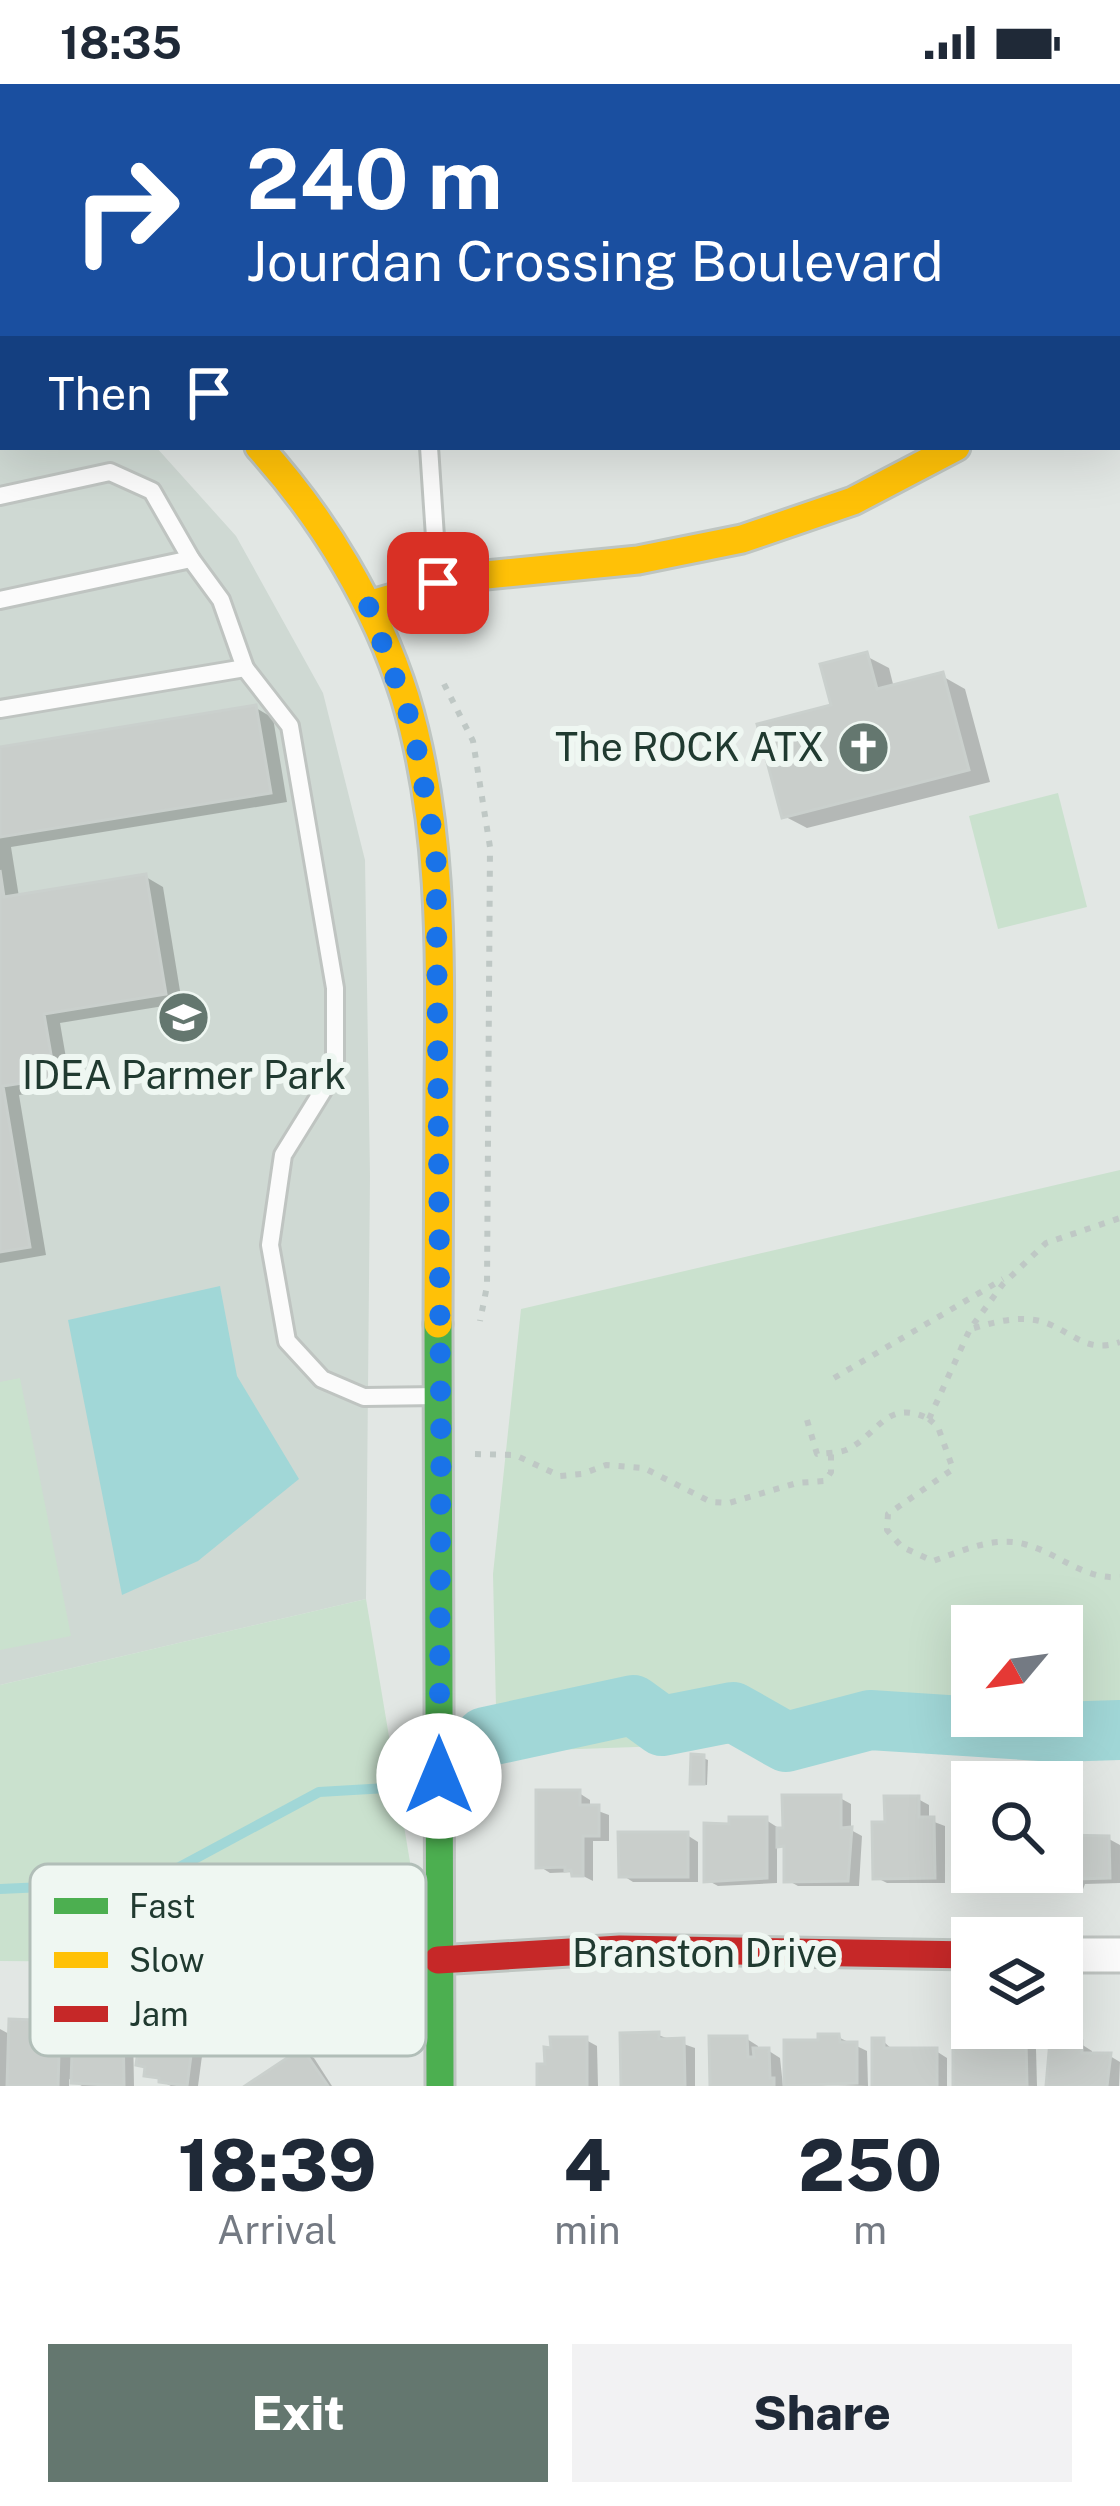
<!DOCTYPE html>
<style>
body{margin:0;font-family:"Public Sans",sans-serif;background:#f2f2f3;color:#1f2937;height:100vh;display:flex;flex-direction:column;font-size:45px;white-space:nowrap}
*{box-sizing:border-box;margin:0}
p{font-size:39px;color:#747a83}
.icon{flex:none;width:66px;height:66px;fill:none;stroke:currentColor;stroke-width:2;stroke-linecap:round;stroke-linejoin:round}
.map{position:relative;height:2002px;overflow:hidden}
.drawer{display:flex;flex-direction:column;background:#fff;flex:1}
.drawer>*{flex:none}
.hud{position:absolute;left:0px;top:0px;width:1122px;height:366px;box-shadow:0 12px 48px #0002;background:#1a4fa0;color:#fff;overflow:hidden}
.needle{width:78px;rotate:241deg}
.controls{position:absolute;left:951px;top:1521px;display:grid;gap:24px}
.controls a{display:grid;place-items:center;width:132px;height:132px;border-radius:0px;background:#fff;box-shadow:0 12px 48px #0002;font-size:60px}
.pin{position:absolute;display:grid;place-items:center;width:102px;height:102px;color:#fff;margin:-51px;border-radius:24px;box-shadow:0 6px 18px #0006}
.me{position:absolute;width:132px;margin:-66px;rotate:0deg;stroke-linejoin:round;filter:drop-shadow(0 0 9px #0008)}
.turn{display:flex;align-items:center;gap:42px;height:252px;padding:0 48px;font-size:54px}
.turn .icon{width:156px;height:156px;stroke-width:2.5}
.turn b{display:block;font-size:84px;line-height:102px}
.then{display:flex;align-items:center;height:114px;padding:0 48px;background:#0003;gap:24px;font-size:45px}
.eta{display:flex;justify-content:space-evenly;align-items:center;height:204px;text-align:center}
.eta b{font-size:72px;font-weight:800;line-height:84px}
.action{display:flex;gap:24px;margin-top:auto;padding:24px 48px}
.action a{flex:1;height:138px;border-radius:0px;background:#64776f;color:#fff;font-size:48px;font-weight:800;line-height:138px;text-align:center}
.action a+a{background:#f2f2f3;color:#1f2937}
.status{display:flex;justify-content:space-between;align-items:center;height:84px;padding:0 60px;background:#fff;direction:ltr}
.status svg{height:33px;fill:currentColor}
.map>svg:first-child{display:block}
.built{fill:#cfd9d3}
.green{fill:#cae1ce;fill-rule:evenodd}
.water{fill:#a1d7d7}
.shadow{fill:#0003}
.lines{fill:none;stroke-linecap:round;stroke-linejoin:round}
.stream{stroke:#a1d7d7;stroke-width:10}
.river{stroke:#a1d7d7;stroke-width:60}
.building{fill:#c9cecb;stroke:#cad0cd;stroke-width:3}
.lane-casing{stroke:#bfc4c1;stroke-width:22}
.street-casing{stroke:#bfc4c1;stroke-width:39}
.fast-casing{stroke:#bec5c1;stroke-width:33}
.slow-casing{stroke:#bec5c1;stroke-width:33}
.jam-casing{stroke:#bec5c1;stroke-width:33}
.path{stroke:#bfc8c5;stroke-width:6;stroke-dasharray:6 9;stroke-linecap:butt}
.lane{stroke:#fbfbfb;stroke-width:16}
.street{stroke:#fbfbfb;stroke-width:33}
.fast{stroke:#4caf50;stroke-width:27}
.slow{stroke:#ffc107;stroke-width:27}
.jam{stroke:#c62828;stroke-width:27}
.route{stroke:#1a73e8;stroke-width:21;stroke-dasharray:0 37.8}
.labels{text-anchor:middle;stroke-width:12;stroke-linejoin:round;paint-order:stroke}
.poi-label{font-size:39px;fill:#203a30;stroke:#eff7f2;text-anchor:end}
.street-label{font-size:39px;fill:#203a30;stroke:#eff7f2}
.key{fill:#eff7f2;stroke:#b1beb8;stroke-width:3}
.key-label{font-size:33px;fill:#203a30}
</style>
<div class="status"><b>18:35</b><svg viewBox="0 0 49 12"><path d="M0 12V9h3v3zM5 12V6h3v6zM10 12V3h3v9zM15 12V0h3v12zM26 1h20v11H26zM47 4h2v5h-2z"/></svg></div>
<div class="map">
<svg width="1120" height="2002" viewBox="0 0 1120 2002">
<rect width="100%" height="100%" fill="#e2e7e4"/>
<polygon class="built" points="0,272 3,363 156,363 236,452 323,609 365,776 370,1092 366,1515 0,1601"/>
<g class="green">
<polygon points="1058,709 1087,823 998,845 969,732"/>
<path d="M1120 1086V1646L497 1668 493 1490 521 1225ZM972 1542H1062V1632H972Z"/>
<polygon points="20,1294 71,1552 0,1566 0,1298"/>
<polygon points="366,1515 410,1778 407,1880 0,1877 0,1601"/>
</g>
<polygon class="water" points="220,1202 237,1292 299,1395 198,1477 122,1511 68,1236"/>
<g class="shadow">
<polygon points="0,0 117,0 3,3 3,14"/>
<polygon points="866,572 889,584 894,604 942,592 965,605 990,698 807,744 784,732 834,624"/>
<polygon points="256,624 273,634 287,718 11,763 19,813 146,793 163,803 182,919 60,939 71,1003 19,1011 46,1171 0,1179 0,666"/>
<polygon points="703,1674 708,1676 707,1701 698,1700 693,1698"/>
<polygon points="579,1709 590,1716 590,1724 609,1731 609,1757 593,1757 593,1797 575,1788 550,1789 539,1782"/>
<polygon points="840,1714 851,1720 851,1746 862,1752 859,1802 798,1802 787,1796 787,1765 777,1759 777,1799 718,1802 707,1796 733,1743 766,1736 777,1743 777,1747 786,1747"/>
<polygon points="918,1715 929,1721 929,1736 945,1742 945,1799 887,1799 875,1793 888,1741"/>
<polygon points="972,1732 972,1788 1030,1788 1030,1798 1000,1798 1000,1805 970,1805 959,1799"/>
<polygon points="687,1751 698,1758 698,1798 633,1798 622,1791"/>
<polygon points="1062,1755 1109,1755 1120,1761 1120,1799 1085,1800 1082,1808 1071,1801 1050,1801 1039,1795 1039,1788 1062,1788"/>
<polygon points="195,1935 206,1942 198,2002 171,2002 148,1990"/>
<polygon points="60,1940 76,1949 122,1941 133,1947 134,2002 82,2002 69,1995 69,2002 0,2002 0,1945 11,1951"/>
<polygon points="658,1951 695,1964 695,2002 624,2002"/>
<polygon points="838,1953 867,1967 868,2002 787,2000 821,1959"/>
<polygon points="747,1955 758,1962 758,1967 769,1967 780,1974 783,2002 713,2002"/>
<polygon points="586,1956 597,1962 598,2002 540,2002"/>
<polygon points="883,1957 894,1967 936,1967 947,1974 947,2002 875,2002"/>
<polygon points="1025,1959 1036,1965 1037,2002 956,2001"/>
<polygon points="1081,1960 1092,1967 1092,1972 1110,1972 1120,1978 1119,2002 1050,2002"/>
<polygon points="303,1968 314,1974 332,2002 250,2002"/>
</g>
<g class="lines">
<polyline class="stream" points="0,1805 66,1802 174,1786 319,1708 387,1704"/>
<polyline class="river" points="485,1653 633,1621 662,1642 733,1628 786,1658 870,1636 1056,1648 1120,1646"/>
</g>
<g class="building">
<polygon points="0,0 99,0 116,2 3,3 3,8"/>
<polygon points="839,0 979,0 981,3 834,3"/>
<polygon points="867,568 877,605 943,588 969,686 782,734 757,640 831,621 820,580"/>
<polygon points="256,621 271,709 0,753 0,663"/>
<polygon points="0,786 4,813 146,790 166,910 44,930 55,994 3,1002 30,1163 0,1168"/>
<polygon points="691,1670 704,1671 704,1700 690,1700"/>
<polygon points="536,1706 580,1706 580,1721 599,1721 599,1752 583,1752 583,1792 572,1792 571,1786 565,1787 565,1783 536,1784"/>
<polygon points="782,1711 841,1711 841,1744 852,1743 848,1797 784,1798 784,1762 777,1763 777,1744 783,1744"/>
<polygon points="884,1712 919,1712 919,1733 934,1733 935,1794 873,1795 872,1738 885,1738"/>
<polygon points="956,1729 972,1729 972,1788 1019,1788 1020,1794 990,1794 990,1800 956,1800"/>
<polygon points="729,1733 767,1733 767,1794 704,1798 704,1739 729,1740"/>
<polygon points="618,1748 688,1748 688,1793 619,1793"/>
<polygon points="1062,1751 1109,1752 1110,1794 1075,1795 1075,1803 1069,1803 1068,1797 1036,1797 1036,1788 1062,1788"/>
<polygon points="163,1928 196,1933 187,2002 159,1998 159,1994 144,1992 145,1983 136,1981 142,1936 161,1939"/>
<polygon points="9,1935 60,1937 58,2002 7,2002"/>
<polygon points="123,1938 124,2002 71,1999 73,1939"/>
<polygon points="659,1948 659,1955 684,1954 685,2002 621,2002 620,1949"/>
<polygon points="818,1950 839,1950 840,1958 857,1958 857,1999 784,2002 784,1956 818,1956"/>
<polygon points="709,1952 747,1952 748,1973 754,1973 753,1964 769,1964 770,1994 774,1994 774,2002 710,2002"/>
<polygon points="550,1953 587,1953 587,2002 537,2002 537,1980 545,1980 544,1963 551,1964"/>
<polygon points="872,1954 884,1954 884,1964 937,1964 937,2002 872,2002"/>
<polygon points="953,1956 1026,1956 1027,2001 953,2002"/>
<polygon points="1050,1957 1082,1957 1082,1969 1111,1969 1107,2002 1046,2002"/>
<polygon points="302,1964 328,2002 245,2002"/>
</g>
<g class="lines">
<defs>
<g id="lane">
<polyline points="429,363 438,498"/>
<polyline points="0,412 110,388 152,407 191,475 221,516 245,584 290,642 335,904 335,987 283,1071 270,1161 287,1257 322,1295 364,1313 439,1312"/>
<polyline points="0,516 191,475"/>
<polyline points="0,625 245,584"/>
</g>
<g id="street">
<polyline points="1119,256 1120,255"/>
<polyline points="1062,1871 1120,1871"/>
</g>
<polyline id="fast" points="438,1240 440,2002"/>
<g id="slow">
<polyline points="0,184 3,185"/>
<path d="M259 363C324 435 376 521 405 613 444 742 440 880 439 1012 438 1088 438 1164 438 1240"/>
<polyline points="368,521 466,493 638,476 742,455 853,417 956,363"/>
</g>
<polyline id="jam" points="438,1876 620,1865 972,1871"/>
</defs>
<use href="#lane" class="lane-casing"/>
<use href="#street" class="street-casing"/>
<use href="#fast" class="fast-casing"/>
<use href="#slow" class="slow-casing"/>
<use href="#jam" class="jam-casing"/>
<g class="path">
<polyline points="444,600 473,657 490,763 487,1202 480,1237"/>
<path d="M974 1244C998 1237 1025 1230 1049 1240 1077 1252 1088 1269 1120 1258"/>
<polyline points="834,1294 1003,1195"/>
<path d="M929 1335 938 1343 953 1385 888 1430 887 1446 902 1463 933 1477C962 1467 993 1452 1024 1460 1059 1469 1083 1496 1120 1493"/>
<polyline points="929,1335 970,1245 1003,1200 1046,1159 1120,1134"/>
<path d="M807 1336 817 1370C826 1369 838 1369 846 1366 878 1352 886 1313 929 1335"/>
<polyline points="475,1370 515,1371 560,1392 582,1390 606,1381 644,1384 711,1418 729,1419 797,1399 825,1397 831,1388 831,1369"/>
</g>
<use href="#lane" class="lane"/>
<use href="#street" class="street"/>
<use href="#fast" class="fast"/>
<use href="#slow" class="slow"/>
<use href="#jam" class="jam"/>
</g>
<g class="lines">
<polyline class="route" points="438,499 368,521 412,640 436,767 441,1370 439,1692"/>
</g>
<defs>
<symbol id="church-disc" viewBox="-11 -11 22 22"><circle r="9.5" fill="#64776f" stroke="#eff7f2"/><path d="M-1.2-6h2.4v3.5h3.3v2.4h-3.3V6h-2.4V-.1h-3.3v-2.4h3.3Z" fill="#fff"/></symbol>
<symbol id="school-disc" viewBox="-11 -11 22 22"><circle r="9.5" fill="#64776f" stroke="#eff7f2"/><path d="M0-5L7-2L0 1L-7-2ZM-4 1L0 2.5L4 1V4Q0 6-4 4Z" fill="#fff"/></symbol>
</defs>
<g fill-rule="evenodd">
<use href="#church-disc" x="834" y="634" width="59" height="59"/>
<use href="#school-disc" x="154" y="904" width="59" height="59"/>
</g>
<g class="labels">
<g class="poi-label">
<text x="824" y="677">The ROCK ATX</text>
<text x="184" y="1005" text-anchor="middle">IDEA Parmer Park</text>
</g>
<g class="street-label">
<text x="705" y="1883">Branston Drive</text>
</g>
</g>
<rect x="30" y="1780" width="396" height="192" rx="18" class="key"/>
<rect x="54" y="1814" width="54" height="16" fill="#4caf50"/>
<rect x="54" y="1868" width="54" height="16" fill="#ffc107"/>
<rect x="54" y="1922" width="54" height="16" fill="#c62828"/>
<g class="key-label">
<text x="129" y="1834">Fast</text>
<text x="129" y="1888">Slow</text>
<text x="129" y="1942">Jam</text>
</g>
</svg>
<div class="controls">
<a><svg class="needle" viewBox="-14 -14 28 28"><path d="M0-13l5 13h-10z" fill="#e53935"/><path d="M0 13l5-13h-10z" fill="#747a83"/></svg></a>
<a><svg class="icon" aria-label="search" viewBox="0 0 24 24"><circle cx="10" cy="10" r="6"/><path d="M15 15l6 6"/></svg></a>
<a><svg class="icon" aria-label="layers" viewBox="0 0 24 24"><path d="M12 4l9 5-9 5-9-5zM3 14l9 5 9-5"/></svg></a>
</div>
<div class="pin" style="left:438px;top:499px;background:#d93025"><svg class="icon" aria-label="arrive" viewBox="0 0 24 24"><path d="M6 21V4h12l-3 4 3 4H6"/></svg></div>
<svg class="me" style="left:439px;top:1692px" viewBox="-20 -20 40 40"><circle r="19" fill="#fff"/><path d="M0-13L10 11 0 6-10 11z" fill="#1a73e8"/></svg>
<div class="hud">
<div class="turn"><svg class="icon" aria-label="right" viewBox="0 0 24 24"><path d="M7 20v-9h11M14 6l5 5-5 5"/></svg><div><b>240 m</b>Jourdan Crossing Boulevard</div></div>
<div class="then">Then<svg class="icon" aria-label="arrive" viewBox="0 0 24 24"><path d="M6 21V4h12l-3 4 3 4H6"/></svg></div>
</div>
</div>
<section class="drawer">
<div class="eta">
<div><b>18:39</b><p>Arrival</p></div>
<div><b>4</b><p>min</p></div>
<div><b>250</b><p>m</p></div>
</div>
<div class="action"><a>Exit</a><a>Share</a></div>
</section>
